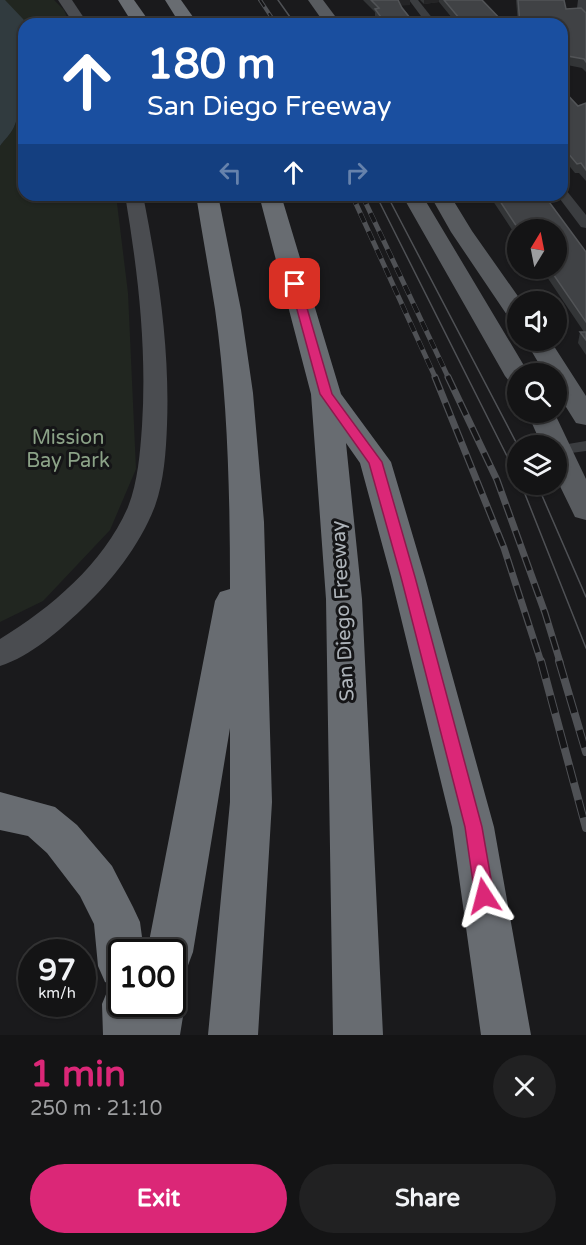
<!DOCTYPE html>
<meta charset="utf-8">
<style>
body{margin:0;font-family:"Varela Round",sans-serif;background:#212122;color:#f1f3f6;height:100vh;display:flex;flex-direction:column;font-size:22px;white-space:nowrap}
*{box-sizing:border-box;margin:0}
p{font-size:20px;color:#9d9ea0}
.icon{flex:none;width:33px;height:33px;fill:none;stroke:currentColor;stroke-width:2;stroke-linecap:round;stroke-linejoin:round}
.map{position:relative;height:1035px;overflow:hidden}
.side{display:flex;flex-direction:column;background:#141415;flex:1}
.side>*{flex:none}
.banner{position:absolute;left:18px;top:18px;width:550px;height:183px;border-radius:18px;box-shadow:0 2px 4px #0004,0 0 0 2px #333334;background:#1a4fa0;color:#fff;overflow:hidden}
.needle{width:39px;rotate:10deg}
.controls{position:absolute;left:507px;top:219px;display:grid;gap:12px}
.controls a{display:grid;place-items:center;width:60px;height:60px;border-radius:50%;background:#141415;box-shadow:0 2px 4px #0004,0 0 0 2px #333334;font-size:30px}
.speed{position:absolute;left:18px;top:939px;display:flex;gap:12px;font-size:30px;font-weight:700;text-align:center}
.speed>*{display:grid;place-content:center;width:78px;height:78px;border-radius:50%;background:#141415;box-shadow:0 2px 4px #0004,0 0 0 2px #333334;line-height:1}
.speed small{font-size:15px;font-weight:400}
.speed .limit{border:3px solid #111;border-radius:9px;background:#fff;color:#111}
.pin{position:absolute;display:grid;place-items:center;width:51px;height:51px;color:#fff;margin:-26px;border-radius:12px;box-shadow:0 3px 9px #0006}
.me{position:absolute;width:66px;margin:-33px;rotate:351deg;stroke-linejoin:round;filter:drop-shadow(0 0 4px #0008)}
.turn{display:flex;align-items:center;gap:21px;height:126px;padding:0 30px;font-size:27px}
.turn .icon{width:78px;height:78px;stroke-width:2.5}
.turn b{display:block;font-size:42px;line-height:51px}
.lanes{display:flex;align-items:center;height:57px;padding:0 30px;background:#0003;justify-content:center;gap:30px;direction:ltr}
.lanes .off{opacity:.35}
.round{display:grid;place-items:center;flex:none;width:63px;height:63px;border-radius:32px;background:#212122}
.summary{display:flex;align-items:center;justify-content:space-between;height:102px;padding:0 30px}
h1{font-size:36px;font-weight:700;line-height:45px;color:#db2777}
.button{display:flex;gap:12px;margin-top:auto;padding:12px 30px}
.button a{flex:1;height:69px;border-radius:36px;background:#db2777;color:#fff;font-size:24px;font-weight:700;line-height:69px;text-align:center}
.button a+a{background:#212122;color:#f1f3f6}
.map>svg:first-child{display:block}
.green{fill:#212620}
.water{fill:#313b3f}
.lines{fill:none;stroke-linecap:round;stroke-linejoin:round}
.minor{fill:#3b3d40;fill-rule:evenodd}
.secondary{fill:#4a4c50;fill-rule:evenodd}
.primary{fill:#585b5f;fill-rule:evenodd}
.motorway{fill:#686c71;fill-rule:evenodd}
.tram{stroke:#4f5155;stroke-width:1.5}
.rail-far3-casing{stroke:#4f5155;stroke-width:4}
.rail-far2-casing{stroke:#4f5155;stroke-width:5}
.rail-far1-casing{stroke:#4f5155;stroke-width:7}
.rail-casing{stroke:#4f5155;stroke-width:8}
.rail-far3{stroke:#151517;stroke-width:2;stroke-dasharray:8;stroke-linecap:butt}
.rail-far2{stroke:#151517;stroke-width:4;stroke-dasharray:10;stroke-linecap:butt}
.rail-far1{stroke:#151517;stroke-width:4.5;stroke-dasharray:14;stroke-linecap:butt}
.rail{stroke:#151517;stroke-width:6;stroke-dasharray:18;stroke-linecap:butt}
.wall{fill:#333537}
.shaded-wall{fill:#242426}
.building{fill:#404245;stroke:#525457;stroke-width:1.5}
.route{fill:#db2777;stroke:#8e194d;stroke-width:1.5}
.labels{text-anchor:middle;stroke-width:6;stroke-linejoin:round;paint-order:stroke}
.park-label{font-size:20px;fill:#8ba287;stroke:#151517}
.street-label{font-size:20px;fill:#aeb4ba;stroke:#151517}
</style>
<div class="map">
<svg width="586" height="1035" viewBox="0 0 586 1035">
<rect width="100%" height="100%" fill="#1a1a1c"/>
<path class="green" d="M2 0H54L64 10 70 24H24V195H116L128 293 136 469 110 530 43 601 0 622V146C4 140 11 134 14 127 30 93 14 55 24 20Z"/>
<path class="water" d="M0 0H5L24 20C14 55 30 93 14 127 11 134 4 140 0 146Z"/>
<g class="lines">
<g class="minor">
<polygon points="409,0 418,0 437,24 427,24"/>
<polygon points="578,0 586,0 586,19 583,18 577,8"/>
<polygon points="562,189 566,190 586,215 586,228 581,227 557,195 562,195"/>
<polygon points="586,441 586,451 556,455 556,446"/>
</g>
<g class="secondary">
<polygon points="58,0 72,0 88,24 74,24"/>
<path d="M125 195H143C158 271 170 347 167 425 166 452 164 481 155 506 140 545 112 581 82 609 59 631 31 656 0 666V639C51 608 104 563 128 507 138 481 140 453 142 426 147 348 138 272 125 195Z"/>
</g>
<g class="primary">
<polygon points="308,0 323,0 341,24 325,24"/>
<polygon points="402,195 422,195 529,374 518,374 518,384 509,381 505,376"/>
<polygon points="430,195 450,195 472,231 522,302 518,302 518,320 509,318 451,232"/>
<polygon points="525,340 550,340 586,396 586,425 576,423 556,391 556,374 545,374"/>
<polygon points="527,412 554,412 586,479 586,520 575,517 556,478 556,446 542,446"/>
</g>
<g class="motorway">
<polygon points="118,0 134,0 151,24 133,24"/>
<polygon points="165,0 181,0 198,24 180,24"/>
<path d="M196 195H218L241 310 253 393 264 522 272 802 258 1035H208L230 802V728L193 952 187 968 172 974V952H147L215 601 220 592 230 589C230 496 228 401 215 309 209 271 202 233 196 195Z"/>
<polygon points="259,195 281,195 341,394 391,462 425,577 494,827 531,1035 481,1035 452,827 391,577 360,463 346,443 362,599 383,1035 333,1035 326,599 311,394"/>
<polygon points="0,792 55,807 77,825 112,866 133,907 140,922 144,952 122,952 122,1004 172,1004 172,984 178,987 185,1004 180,1035 103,1035 102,1004 109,987 112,985 105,982 98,966 94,924 80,896 47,853 28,836 0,830"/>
</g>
<g class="tram">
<polyline points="278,0 295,24"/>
<polyline points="376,195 518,478"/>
<polyline points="387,195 518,446"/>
<polyline points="521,484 586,648"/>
<polyline points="537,484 586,597"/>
</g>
<defs>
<polyline id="rail-far3" points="260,0 276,24"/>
<g id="rail-far2">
<polyline points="352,195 436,379"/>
<polyline points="362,195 449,379"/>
</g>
<g id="rail-far1">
<polyline points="435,377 504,548 541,662"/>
<polyline points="448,377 497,480 545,613 560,662"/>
</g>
<g id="rail">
<polyline points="541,661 586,828"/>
<polyline points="559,661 586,752"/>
</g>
</defs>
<use href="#rail-far3" class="rail-far3-casing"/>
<use href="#rail-far2" class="rail-far2-casing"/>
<use href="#rail-far1" class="rail-far1-casing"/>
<use href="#rail" class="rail-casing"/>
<use href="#rail-far3" class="rail-far3"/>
<use href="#rail-far2" class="rail-far2"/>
<use href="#rail-far1" class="rail-far1"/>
<use href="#rail" class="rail"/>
</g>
<g class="wall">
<polygon points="363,0 410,0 410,5 401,5 415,24 380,24 375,17 375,12"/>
<polygon points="420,0 482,0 505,24 457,24 439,2 424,4"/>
<polygon points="516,0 564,0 566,9 586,13 586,72 582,68 562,64 562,24 518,24"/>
<polygon points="562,89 578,106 586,103 586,181 579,173 575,173 562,157"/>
<polygon points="489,195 544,195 586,252 586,355 578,343 580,332 584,332 541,268 556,268 556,230 518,230 518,239"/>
</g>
<g class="shaded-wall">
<polygon points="397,0 410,0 410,5 397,6"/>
<polygon points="424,0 439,0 439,2 424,4"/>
</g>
<g class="building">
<polygon points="371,0 398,0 402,8 415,24 386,24 375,9 379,8"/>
<polygon points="444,0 482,0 505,24 464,24"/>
<polygon points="518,0 564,0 566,9 581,8 586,13 586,62 584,59 562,55 562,24 520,24"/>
<polygon points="562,89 578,106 586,103 586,170 581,163 577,164 562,146"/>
<polygon points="496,195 544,195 586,252 586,322 549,268 556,268 556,230 519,230"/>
<polygon points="580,332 586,332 586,340"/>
</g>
<polygon class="route" points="295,280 300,284 332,394 382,462 415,577 482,827 494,896 491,902 484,905 478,902 475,896 465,827 401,577 369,463 320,394 290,284"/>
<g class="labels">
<g class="park-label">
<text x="68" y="444">Mission<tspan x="68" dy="23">Bay Park</tspan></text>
</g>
<g class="street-label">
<text transform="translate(342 611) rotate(-93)" y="7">San Diego Freeway</text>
</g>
</g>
</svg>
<div class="controls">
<a><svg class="needle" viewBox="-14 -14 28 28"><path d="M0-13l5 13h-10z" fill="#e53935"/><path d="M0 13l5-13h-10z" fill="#9d9ea0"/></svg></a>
<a><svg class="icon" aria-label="sound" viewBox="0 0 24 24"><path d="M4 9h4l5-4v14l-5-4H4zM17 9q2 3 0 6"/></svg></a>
<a><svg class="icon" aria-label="search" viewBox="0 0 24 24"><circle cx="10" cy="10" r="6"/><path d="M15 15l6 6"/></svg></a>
<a><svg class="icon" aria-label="layers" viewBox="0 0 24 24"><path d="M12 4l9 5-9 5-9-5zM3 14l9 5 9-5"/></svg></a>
</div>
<div class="speed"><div>97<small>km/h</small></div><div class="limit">100</div></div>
<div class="pin" style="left:295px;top:284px;background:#d93025"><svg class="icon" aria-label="arrive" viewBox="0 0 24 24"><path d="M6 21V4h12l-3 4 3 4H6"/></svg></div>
<svg class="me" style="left:484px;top:896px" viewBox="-20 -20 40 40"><path d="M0-17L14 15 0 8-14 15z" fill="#db2777" stroke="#fff" stroke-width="4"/></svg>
<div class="banner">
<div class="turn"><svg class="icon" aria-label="ahead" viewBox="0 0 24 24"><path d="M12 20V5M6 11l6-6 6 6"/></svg><div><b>180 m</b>San Diego Freeway</div></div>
<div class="lanes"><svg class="icon off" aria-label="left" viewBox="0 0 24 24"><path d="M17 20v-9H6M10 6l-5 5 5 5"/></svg><svg class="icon" aria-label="ahead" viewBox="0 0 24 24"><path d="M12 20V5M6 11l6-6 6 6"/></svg><svg class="icon off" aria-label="right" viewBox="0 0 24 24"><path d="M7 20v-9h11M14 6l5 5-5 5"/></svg></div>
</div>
</div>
<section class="side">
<div class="summary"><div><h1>1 min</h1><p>250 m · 21:10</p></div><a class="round"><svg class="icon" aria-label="close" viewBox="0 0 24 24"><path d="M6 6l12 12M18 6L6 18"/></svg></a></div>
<div class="button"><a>Exit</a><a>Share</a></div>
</section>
